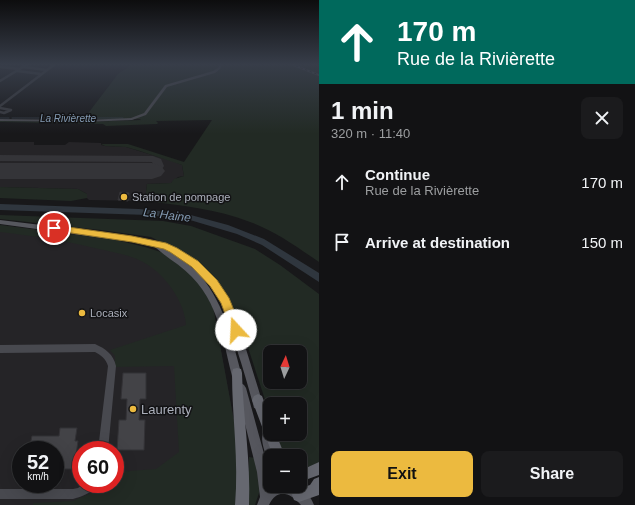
<!DOCTYPE html>
<meta charset="utf-8">
<style>
body{margin:0;font-family:Helvetica,sans-serif;background:#1b1b1d;color:#f1f3f6;height:100vh;display:flex;flex-direction:column;font-size:15px;white-space:nowrap}
*{box-sizing:border-box;margin:0}
p{font-size:13px;color:#9c9ea0}
.icon{flex:none;width:22px;height:22px;fill:none;stroke:currentColor;stroke-width:2;stroke-linecap:round;stroke-linejoin:round}
.map{position:relative;flex:1;overflow:hidden}
.panel{display:flex;flex-direction:column;background:#121214;width:316px}
.panel>*{flex:none}
.guide{background:#00695c;color:#fff;overflow:hidden}
.needle{width:26px;rotate:4deg}
.fabs{position:absolute;left:263px;top:345px;display:grid;gap:8px}
.fabs a{display:grid;place-items:center;width:44px;height:44px;border-radius:8px;background:#121214;box-shadow:0 4px 16px #0002,0 0 0 1px #313234;font-size:20px}
.speed{position:absolute;left:12px;top:441px;display:flex;gap:8px;font-size:20px;font-weight:700;text-align:center}
.speed>*{display:grid;place-content:center;width:52px;height:52px;border-radius:50%;background:#121214;box-shadow:0 4px 16px #0002,0 0 0 1px #313234;line-height:1}
.speed small{font-size:10px;font-weight:400}
.speed .limit{border:6px solid #d22;background:#fff;color:#111}
.pin{position:absolute;display:grid;place-items:center;width:34px;height:34px;color:#fff;margin:-17px;border:2px solid #fff;border-radius:50%;box-shadow:0 1px 4px #0007}
.me{position:absolute;width:44px;margin:-22px;rotate:340deg;stroke-linejoin:round;filter:drop-shadow(0 0 3px #0008)}
.turn{display:flex;align-items:center;gap:14px;height:84px;padding:0 12px;font-size:18px}
.turn .icon{width:52px;height:52px;stroke-width:2.5}
.turn b{display:block;font-size:28px;line-height:34px}
.round{display:grid;place-items:center;flex:none;width:42px;height:42px;border-radius:8px;background:#1b1b1d}
.summary{display:flex;align-items:center;justify-content:space-between;height:68px;padding:0 12px}
h1{font-size:24px;font-weight:800;line-height:30px}
.action{display:flex;gap:8px;margin-top:auto;padding:8px 12px}
.action a{flex:1;height:46px;border-radius:8px;background:#ecba3f;color:#111;font-size:16px;font-weight:800;line-height:46px;text-align:center}
.action a+a{background:#1b1b1d;color:#f1f3f6}
ul{padding:0;list-style:none}
li{display:flex;align-items:center;gap:12px;height:60px;padding:0 12px}
li div{flex:1}
li b{display:block;font-size:15px}
li em{font-style:normal}
main{display:flex;flex:1;min-height:0}
.map>svg:first-child{display:block}
.built{fill:#252427;fill-rule:evenodd}
.green{fill:#222a24;fill-rule:evenodd}
.water{fill:#2f363e}
.lines{fill:none;stroke-linecap:round;stroke-linejoin:round}
.stream{stroke:#2f363e;stroke-width:1}
.taxiway{fill:#343438;fill-rule:evenodd}
.runway{fill:#343438;fill-rule:evenodd}
.building{fill:#434347;stroke:#333236}
.street{stroke:#393a3f;stroke-width:2.5}
.secondary{fill:#48494f;fill-rule:evenodd}
.primary{fill:#56575e;fill-rule:evenodd}
.highway{fill:#666870;fill-rule:evenodd}
.rail-casing{stroke:#4f5056;stroke-width:2}
.rail{stroke:#131315;stroke-width:1;stroke-dasharray:2.5;stroke-linecap:butt}
.route{fill:#ecba3f;stroke:#997929}
.poi-dot{fill:#ecba3f;stroke:#131315;stroke-width:1.5}
.labels{text-anchor:middle;stroke-width:3;stroke-linejoin:round;paint-order:stroke}
.far-water-label{font-size:10px;font-style:italic;fill:#849bb3;stroke:#131315}
.poi-label{font-size:11px;fill:#abafba;stroke:#131315;text-anchor:start}
.water-label{font-size:12px;font-style:italic;fill:#849bb3;stroke:#131315}
.near-poi-label{font-size:13px;fill:#abafba;stroke:#131315;text-anchor:start}
</style>
<main>
<div class="map">
<svg width="319" height="505" viewBox="0 0 319 505">
<rect width="100%" height="100%" fill="#18181a"/>
<g class="built">
<polygon points="0,142 34,142 34,145 65,145 69,142 101,143 101,145 105,146 126,147 172,161 182,165 184,176 178,177 171,183 147,184 145,201 89,200 87,198 87,194 78,189 0,187"/>
<path d="M0 225 116 240 213 307 238 443 235 505H0ZM21 450H55V484H21ZM81 450H115V484H81Z"/>
</g>
<g class="green">
<path d="M133 64H319V262C297 247 275 231 250 222 217 209 180 205 145 201L147 184 171 183 174 179 184 176 182 165 140 151 126 147 105 146 101 144H128L184 162 212 120 156 121 158 123 157 124 106 126 103 124 0 122V121L83 122 141 120 140 119 83 120 118 74Z"/>
<polygon points="0,187 78,189 87,194 87,198 71,201 0,198"/>
<path d="M0 215 163 221 191 226 255 249 280 265 319 294V462L311 466 301 468 300 456H284L276 434H300V404H270V415L240 323 219 284 189 256 151 237 101 230 0 219ZM270 352H300V382H270Z"/>
<path d="M0 225 116 240 145 247 164 253 198 280 213 307 238 443V470L235 505H33V503L73 501 98 490 114 488 116 472 156 469 179 452 174 366 115 367V356L110 350 186 325C185 304 168 279 151 267 136 256 117 253 99 249 67 241 34 236 0 232Z"/>
<polygon points="249,457 255,458 260,480 260,490 255,505 248,505"/>
</g>
<polygon class="water" points="0,204 139,209 187,214 228,225 264,239 319,273 319,282 262,245 237,234 190,220 148,215 0,210"/>
<g class="lines">
<g class="stream">
<polyline points="0,118 9,118"/>
<polyline points="12,118 123,118"/>
</g>
<polygon class="taxiway" points="0,155 153,156 161,159 164,166 160,172 152,174 147,171 154,166 152,162 0,161"/>
<polygon class="runway" points="0,163 152,163 161,166 165,171 161,176 152,179 0,179"/>
</g>
<g class="building">
<polygon points="120,192 129,193 128,201 118,200"/>
<polygon points="123,373 146,373 146,399 140,399 139,420 145,420 144,450 117,450 119,420 126,420 127,399 121,399"/>
<polygon points="60,428 77,428 75,441 78,441 74,469 55,469 55,450 29,450 32,436 59,436"/>
</g>
<g class="lines">
<g class="street">
<polyline points="0,67 20,69"/>
<polyline points="23,67 47,70"/>
<polyline points="17,71 41,74"/>
<polyline points="0,81 28,64"/>
<polyline points="0,106 55,64"/>
<polyline points="0,108 11,110 4,113 0,112"/>
</g>
<g class="secondary">
<polygon points="220,64 222,64 220,69 215,73 167,87 146,115 132,120 85,122 0,121 0,119 85,120 131,118 144,113 165,85 213,71 218,68"/>
<path d="M95 344C106 349 113 354 116 366L108 450H98L108 366C106 359 101 355 95 352L0 353V345Z"/>
<path d="M84 484H98C94 492 81 497 73 499H0V489H73L78 488Z"/>
</g>
<g class="primary">
<path d="M0 220 132 236 168 244 191 257 211 274 228 299 237 320 263 404 262 408 258 409 254 408 253 404C248 386 243 368 237 350 228 318 220 291 195 269 224 301 231 336 242 376L240 379 237 381 234 379 232 376C220 327 216 289 170 259 164 255 158 249 153 246 149 243 137 243 132 242L0 224ZM171 252 185 261 194 269Z"/>
<path d="M241 383 244 385 246 388 269 472 270 486C290 486 305 483 314 505H301C291 493 277 487 269 505H257L260 497 257 472 236 388 238 385Z"/>
<path d="M267 432 271 434 277 456H270V461L268 460C265 453 260 440 263 433Z"/>
</g>
<g class="highway">
<path d="M237 368 241 369 242 373C243 417 251 461 249 505H235C239 461 232 417 232 373L233 369Z"/>
<polygon points="258,394 262,396 270,417 270,434 276,434 285,456 273,456 252,400 254,396"/>
<polygon points="319,462 319,475 308,479 300,479 300,467 308,467"/>
<polygon points="319,477 319,495 299,502 294,500 292,495 294,490 310,485 314,479"/>
</g>
<defs>
<polyline id="rail" points="291,64 319,75"/>
</defs>
<use href="#rail" class="rail-casing"/>
<use href="#rail" class="rail"/>
</g>
<linearGradient id="sky" x2="0" y2="1"><stop stop-color="#0d0d0e"/><stop offset="0.48" stop-color="#373d49"/><stop offset="1" stop-color="#373d49" stop-opacity="0"/></linearGradient>
<rect width="319" height="134" fill="url(#sky)"/>
<polygon class="route" points="54,225 132,236 166,243 177,248 198,261 217,280 229,298 242,330 240,333 236,335 232,333 221,303 210,286 192,267 170,252 164,249 132,242 51,230 50,228 51,226"/>
<g class="poi-dot">
<circle cx="124" cy="197" r="4"/>
<circle cx="82" cy="313" r="4"/>
<circle cx="133" cy="409" r="4"/>
</g>
<g class="labels">
<g class="far-water-label">
<text x="68" y="122">La Rivièrette</text>
</g>
<g class="poi-label">
<text x="132" y="201">Station de pompage</text>
<text x="90" y="317">Locasix</text>
</g>
<g class="water-label">
<text transform="translate(167 215) rotate(7)" y="4">La Haine</text>
</g>
<g class="near-poi-label">
<text x="141" y="414">Laurenty</text>
</g>
</g>
</svg>
<div class="fabs">
<a><svg class="needle" viewBox="-14 -14 28 28"><path d="M0-13l5 13h-10z" fill="#e53935"/><path d="M0 13l5-13h-10z" fill="#9c9ea0"/></svg></a>
<a>+</a>
<a>−</a>
</div>
<div class="speed"><div>52<small>km/h</small></div><div class="limit">60</div></div>
<div class="pin" style="left:54px;top:228px;background:#d93025"><svg class="icon" aria-label="arrive" viewBox="0 0 24 24"><path d="M6 21V4h12l-3 4 3 4H6"/></svg></div>
<svg class="me" style="left:236px;top:330px" viewBox="-20 -20 40 40"><circle r="19" fill="#fff"/><path d="M0-13L10 11 0 6-10 11z" fill="#ecba3f"/></svg>
</div>
<section class="panel">
<div class="guide">
<div class="turn"><svg class="icon" aria-label="ahead" viewBox="0 0 24 24"><path d="M12 20V5M6 11l6-6 6 6"/></svg><div><b>170 m</b>Rue de la Rivièrette</div></div>
</div>
<div class="summary"><div><h1>1 min</h1><p>320 m · 11:40</p></div><a class="round"><svg class="icon" aria-label="close" viewBox="0 0 24 24"><path d="M6 6l12 12M18 6L6 18"/></svg></a></div>
<ul>
<li><svg class="icon" aria-label="ahead" viewBox="0 0 24 24"><path d="M12 20V5M6 11l6-6 6 6"/></svg><div><b>Continue</b><p>Rue de la Rivièrette</p></div><em>170 m</em></li>
<li><svg class="icon" aria-label="arrive" viewBox="0 0 24 24"><path d="M6 21V4h12l-3 4 3 4H6"/></svg><div><b>Arrive at destination</b></div><em>150 m</em></li>
</ul>
<div class="action"><a>Exit</a><a>Share</a></div>
</section>
</main>
